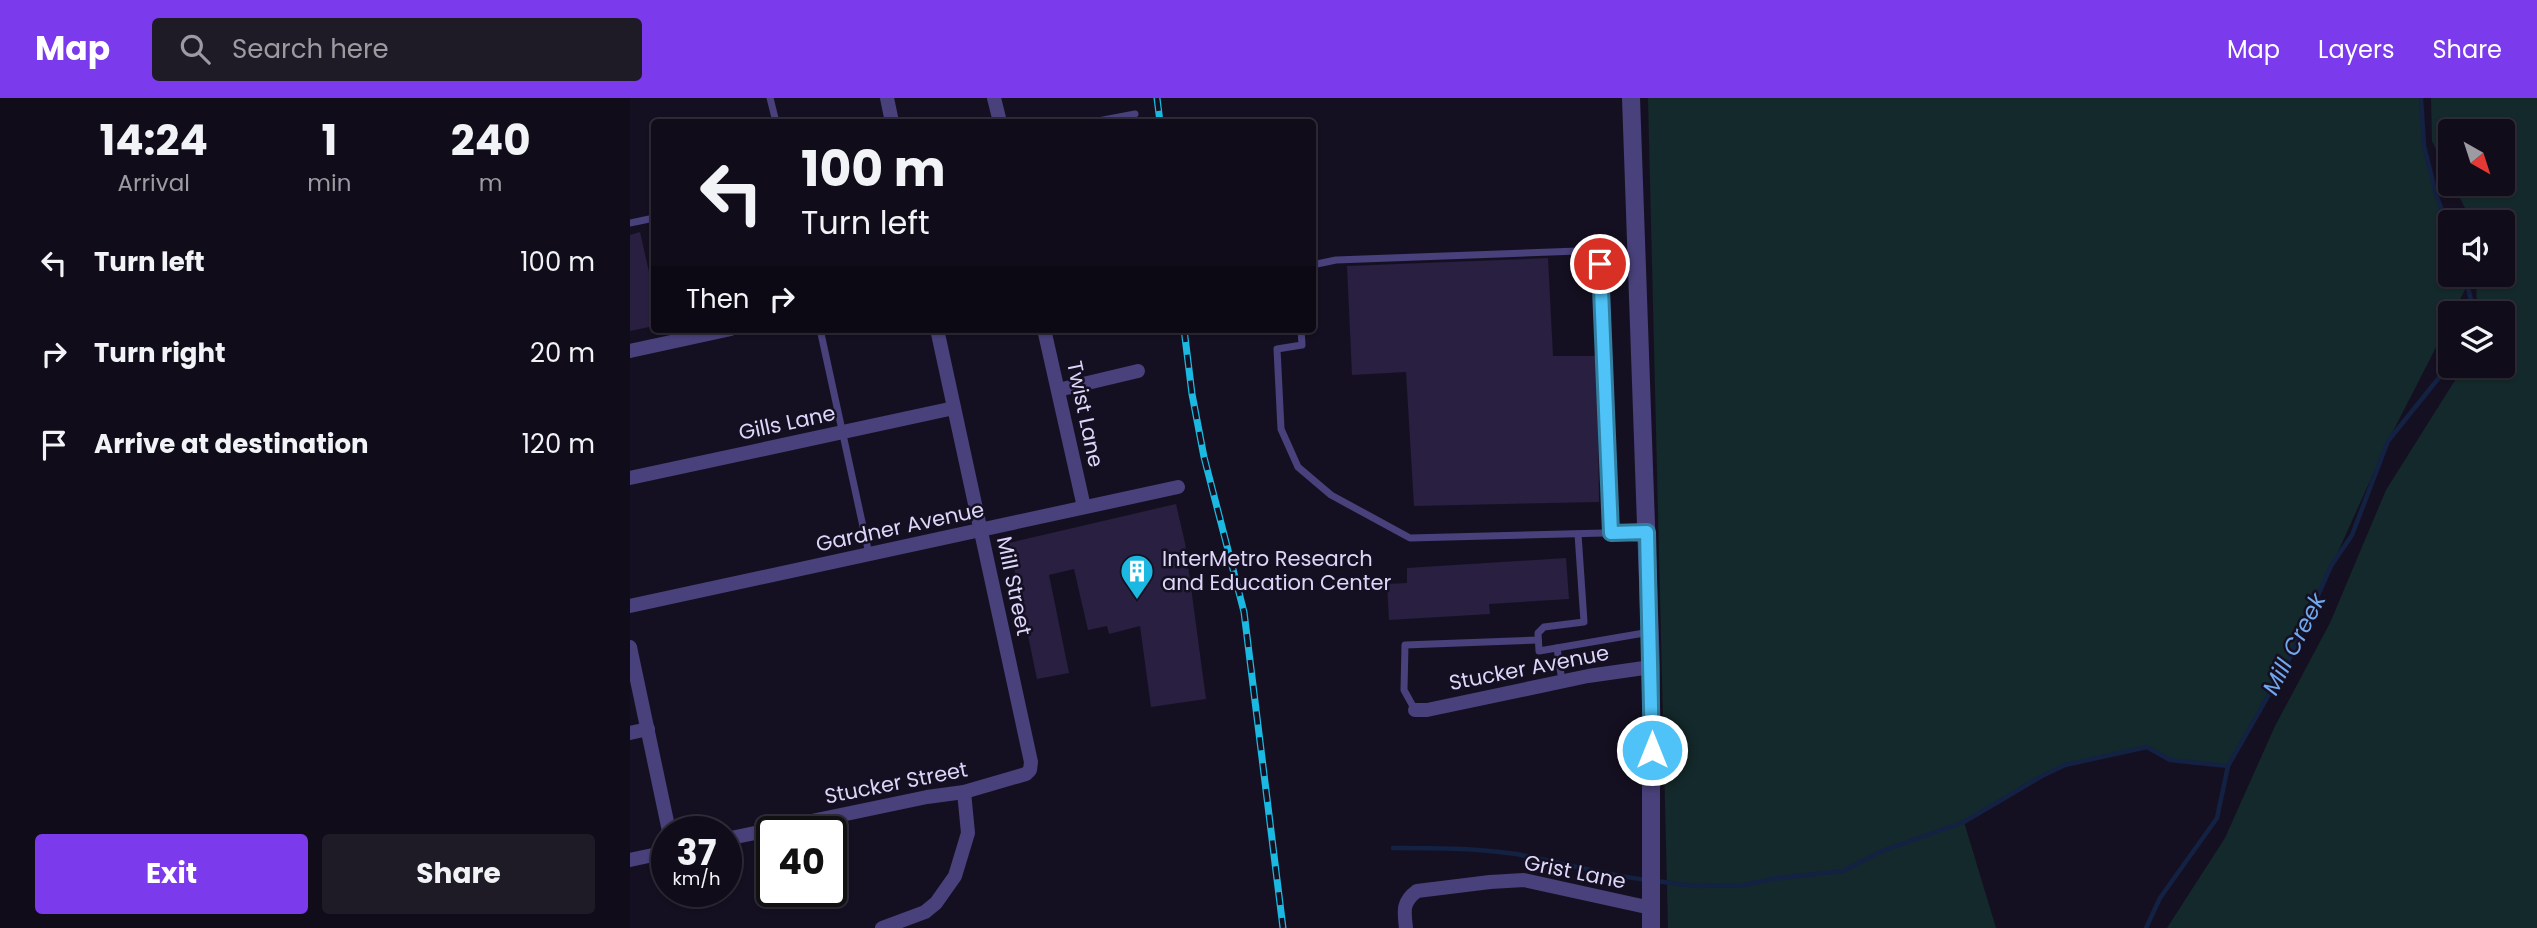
<!DOCTYPE html>
<style>
body{margin:0;font-family:Poppins,sans-serif;background:#1e1a26;color:#f1f3f6;height:100vh;display:flex;flex-direction:column;font-size:26px;white-space:nowrap}
*{box-sizing:border-box;margin:0}
p{font-size:23px;color:#9c9ba2}
.icon{flex:none;width:38px;height:38px;fill:none;stroke:currentColor;stroke-width:2;stroke-linecap:round;stroke-linejoin:round}
.map{position:relative;flex:1;overflow:hidden}
.sheet{display:flex;flex-direction:column;background:#100c19;width:630px}
.sheet>*{flex:none}
.hud{position:absolute;left:21px;top:21px;width:665px;height:214px;border-radius:7px;box-shadow:0 2px 5px #0004,0 0 0 2px #302c38;background:#100c19;color:#f1f3f6;overflow:hidden}
.needle{width:46px;rotate:141deg}
.tools{position:absolute;left:1808px;top:21px;display:grid;gap:14px}
.tools a{display:grid;place-items:center;width:77px;height:77px;border-radius:7px;background:#100c19;box-shadow:0 2px 5px #0004,0 0 0 2px #302c38;font-size:35px}
.speed{position:absolute;left:21px;top:718px;display:flex;gap:14px;font-size:35px;font-weight:700;text-align:center}
.speed>*{display:grid;place-content:center;width:91px;height:91px;border-radius:50%;background:#100c19;box-shadow:0 2px 5px #0004,0 0 0 2px #302c38;line-height:1}
.speed small{font-size:18px;font-weight:400}
.speed .limit{border:4px solid #111;border-radius:10px;background:#fff;color:#111}
.pin{position:absolute;display:grid;place-items:center;width:60px;height:60px;color:#fff;margin:-30px;border:4px solid #fff;border-radius:50%;box-shadow:0 2px 7px #0007}
.me{position:absolute;width:77px;margin:-38px;rotate:0deg;stroke-linejoin:round;filter:drop-shadow(0 0 5px #0008)}
.turn{display:flex;align-items:center;gap:24px;height:147px;padding:0 35px;font-size:32px}
.turn .icon{width:91px;height:91px;stroke-width:2.5}
.turn b{display:block;font-size:49px;line-height:60px}
.then{display:flex;align-items:center;height:66px;padding:0 35px;background:#0003;gap:14px;font-size:26px}
.eta{display:flex;justify-content:space-evenly;align-items:center;height:119px;text-align:center}
.eta b{font-size:42px;font-weight:700;line-height:49px}
.action{display:flex;gap:14px;margin-top:auto;padding:14px 35px}
.action a{flex:1;height:80px;border-radius:7px;background:#7c3aed;color:#fff;font-size:28px;font-weight:700;line-height:80px;text-align:center}
.action a+a{background:#1e1a26;color:#f1f3f6}
ul{padding:0;list-style:none}
li{display:flex;align-items:center;gap:21px;height:91px;padding:0 35px}
li div{flex:1}
li b{display:block;font-size:26px}
li em{font-style:normal}
header{display:flex;align-items:center;gap:42px;box-sizing:border-box;height:98px;padding:0 35px;background:#7c3aed;color:#fff}
header strong{font-size:33px}
nav{display:flex;gap:38px;margin-inline-start:auto;font-size:24px}
.search{width:490px;height:63px;background:#1e1a26;display:flex;align-items:center;gap:18px;box-sizing:border-box;padding:0 24px;border-radius:7px;color:#9c9ba2;font-size:26px}
main{display:flex;flex:1;min-height:0}
.map>svg:first-child{display:block}
.green{fill:#14292b}
.lines{fill:none;stroke-linecap:round;stroke-linejoin:round}
.stream{stroke:#132142;stroke-width:4.5}
.building{fill:#291f40}
.service{stroke:#49417b;stroke-width:7}
.minor{stroke:#49417b;stroke-width:14}
.tertiary{stroke:#49417b;stroke-width:18}
.rail-casing{stroke:#1bb9e1;stroke-width:7}
.rail{stroke:#151021;stroke-width:4.5;stroke-dasharray:13;stroke-linecap:butt}
.route-casing{stroke:#337fa1;stroke-width:18}
.route{stroke:#4fc3f7;stroke-width:12}
.labels{text-anchor:middle;stroke-width:5;stroke-linejoin:round;paint-order:stroke}
.street-label{font-size:21px;fill:#ded6fa;stroke:#151021}
.poi-label{font-size:21px;fill:#ded6fa;stroke:#151021;text-anchor:start}
.water-label{font-size:23px;font-style:italic;fill:#70a7ee;stroke:#151021}
</style>
<header>
<strong>Map</strong>
<div class="search"><svg class="icon" aria-label="search" viewBox="0 0 24 24"><circle cx="10" cy="10" r="6"/><path d="M15 15l6 6"/></svg>Search here</div>
<nav><a>Map</a><a>Layers</a><a>Share</a></nav>
</header>
<main>
<section class="sheet">
<div class="eta">
<div><b>14:24</b><p>Arrival</p></div>
<div><b>1</b><p>min</p></div>
<div><b>240</b><p>m</p></div>
</div>
<ul>
<li><svg class="icon" aria-label="left" viewBox="0 0 24 24"><path d="M17 20v-9H6M10 6l-5 5 5 5"/></svg><div><b>Turn left</b></div><em>100 m</em></li>
<li><svg class="icon" aria-label="right" viewBox="0 0 24 24"><path d="M7 20v-9h11M14 6l5 5-5 5"/></svg><div><b>Turn right</b></div><em>20 m</em></li>
<li><svg class="icon" aria-label="arrive" viewBox="0 0 24 24"><path d="M6 21V4h12l-3 4 3 4H6"/></svg><div><b>Arrive at destination</b></div><em>120 m</em></li>
</ul>
<div class="action"><a>Exit</a><a>Share</a></div>
</section>
<div class="map">
<svg width="1907" height="830" viewBox="0 0 1907 830">
<rect width="100%" height="100%" fill="#151021"/>
<g class="green">
<polygon points="1018,0 1791,0 1794,48 1806,96 1820,135 1820,177 1835,177 1838,186 1823,215 1820,215 1820,222 1758,343 1661,558 1598,668 1540,662 1517,649 1435,667 1334,724 1366,830 1038,830"/>
<polygon points="1801,0 1907,0 1907,830 1537,830 1595,740 1645,628 1700,525 1756,392 1834,268 1872,268 1872,215 1847,215 1846,177 1872,177 1872,124 1842,124 1823,86 1872,86 1872,33 1820,33 1820,80 1802,43"/>
</g>
<g class="lines">
<g class="stream">
<polyline points="1791,0 1794,48 1806,96 1820,135"/>
<polyline points="1835,177 1844,215"/>
<path d="M763 750C804 750 845 750 886 756 930 764 973 777 1018 782"/>
<polyline points="1026,783 1065,788 1115,787 1142,781 1213,773 1252,753 1334,724 1412,678 1435,667 1517,649 1540,662 1598,668"/>
<polyline points="1516,830 1530,800 1587,720 1598,668 1661,558 1701,468 1722,437 1758,343 1820,266"/>
</g>
</g>
<g class="building">
<polygon points="10,134 24,196 24,228 0,233 0,137"/>
<polygon points="918,160 923,258 967,258 969,404 784,408 776,274 722,277 717,168"/>
<polygon points="546,406 555,445 576,601 521,609 510,528 479,536 477,528 458,532 444,471 419,477 439,575 407,581 379,445"/>
<polygon points="936,460 939,501 859,506 860,516 759,522 757,486 777,485 777,470"/>
</g>
<g class="lines">
<g class="service">
<polyline points="140,0 146,24"/>
<polyline points="463,24 505,16"/>
<polyline points="0,125 24,120"/>
<polyline points="970,166 981,435"/>
<polyline points="682,167 706,162 948,153 950,167 1006,163"/>
<polyline points="190,231 239,456"/>
<polyline points="671,231 672,247 647,251 651,331 668,369 701,397 780,440 1015,434"/>
<polyline points="948,436 954,524 914,529 908,535 909,553 1020,534"/>
<polyline points="927,550 932,583"/>
<polyline points="785,612 774,592 775,547 908,542"/>
</g>
<g class="minor">
<polyline points="257,0 262,24"/>
<polyline points="364,0 370,24"/>
<polyline points="414,231 454,409"/>
<polyline points="0,253 101,231"/>
<polyline points="428,292 508,273"/>
<polyline points="0,380 324,310"/>
<polyline points="0,508 548,389"/>
<polyline points="0,549 39,733"/>
<polyline points="785,612 797,612 958,578 1021,569"/>
<polyline points="0,635 18,631"/>
<polyline points="96,741 297,699 334,694 396,676 400,672 401,664 307,231"/>
<polyline points="0,762 37,754"/>
<polyline points="252,830 295,814 306,805 325,778 338,735 334,694"/>
<path d="M776 830C774 813 772 804 787 793L860 784 894 782 1021 810"/>
</g>
<polyline class="tertiary" points="1001,0 1021,569 1021,830"/>
<defs>
<g id="rail">
<polyline points="527,0 530,24"/>
<polyline points="554,231 562,296 574,359 614,514 653,830"/>
</g>
</defs>
<use href="#rail" class="rail-casing"/>
<use href="#rail" class="rail"/>
</g>
<g class="lines">
<defs>
<polyline id="route" points="970,166 981,435 1017,434 1022,652"/>
</defs>
<use href="#route" class="route-casing"/>
<use href="#route" class="route"/>
</g>
<defs>
<symbol id="building-pin" viewBox="-11 -11 22 30"><path d="M0 17L-7.5 6A9.5 9.5 0 1 1 7.5 6Z" fill="#1bb9e1" stroke="#151021"/><path d="M-4-6H4V6H1V3H-1V6H-4ZM-2.5-4.3h1.7v1.8h-1.7ZM.8-4.3h1.7v1.8H.8ZM-2.5-1h1.7V.8h-1.7ZM.8-1h1.7V.8H.8Z" fill="#fff"/></symbol>
</defs>
<g fill-rule="evenodd">
<use href="#building-pin" x="488" y="454" width="38" height="52"/>
</g>
<g class="labels">
<g class="street-label">
<text transform="translate(455 316) rotate(78)" y="7">Twist Lane</text>
<text transform="translate(157 325) rotate(-12)" y="7">Gills Lane</text>
<text transform="translate(270 429) rotate(-12)" y="7">Gardner Avenue</text>
<text transform="translate(384 488) rotate(78)" y="7">Mill Street</text>
<text transform="translate(899 570) rotate(-11)" y="7">Stucker Avenue</text>
<text transform="translate(266 685) rotate(-11)" y="7">Stucker Street</text>
<text transform="translate(945 774) rotate(11)" y="7">Grist Lane</text>
</g>
<g class="poi-label">
<text x="532" y="468">InterMetro Research<tspan x="532" dy="24">and Education Center</tspan></text>
</g>
<g class="water-label">
<text transform="translate(1664 546) rotate(-63)" y="8">Mill Creek</text>
</g>
</g>
</svg>
<div class="tools">
<a><svg class="needle" viewBox="-14 -14 28 28"><path d="M0-13l5 13h-10z" fill="#e53935"/><path d="M0 13l5-13h-10z" fill="#9c9ba2"/></svg></a>
<a><svg class="icon" aria-label="sound" viewBox="0 0 24 24"><path d="M4 9h4l5-4v14l-5-4H4zM17 9q2 3 0 6"/></svg></a>
<a><svg class="icon" aria-label="layers" viewBox="0 0 24 24"><path d="M12 4l9 5-9 5-9-5zM3 14l9 5 9-5"/></svg></a>
</div>
<div class="speed"><div>37<small>km/h</small></div><div class="limit">40</div></div>
<div class="pin" style="left:970px;top:166px;background:#d93025"><svg class="icon" aria-label="arrive" viewBox="0 0 24 24"><path d="M6 21V4h12l-3 4 3 4H6"/></svg></div>
<svg class="me" style="left:1022px;top:652px" viewBox="-20 -20 40 40"><circle r="17" fill="#4fc3f7" stroke="#fff" stroke-width="3"/><path d="M0-11L8 9 0 5-8 9z" fill="#fff"/></svg>
<div class="hud">
<div class="turn"><svg class="icon" aria-label="left" viewBox="0 0 24 24"><path d="M17 20v-9H6M10 6l-5 5 5 5"/></svg><div><b>100 m</b>Turn left</div></div>
<div class="then">Then<svg class="icon" aria-label="right" viewBox="0 0 24 24"><path d="M7 20v-9h11M14 6l5 5-5 5"/></svg></div>
</div>
</div>
</main>
